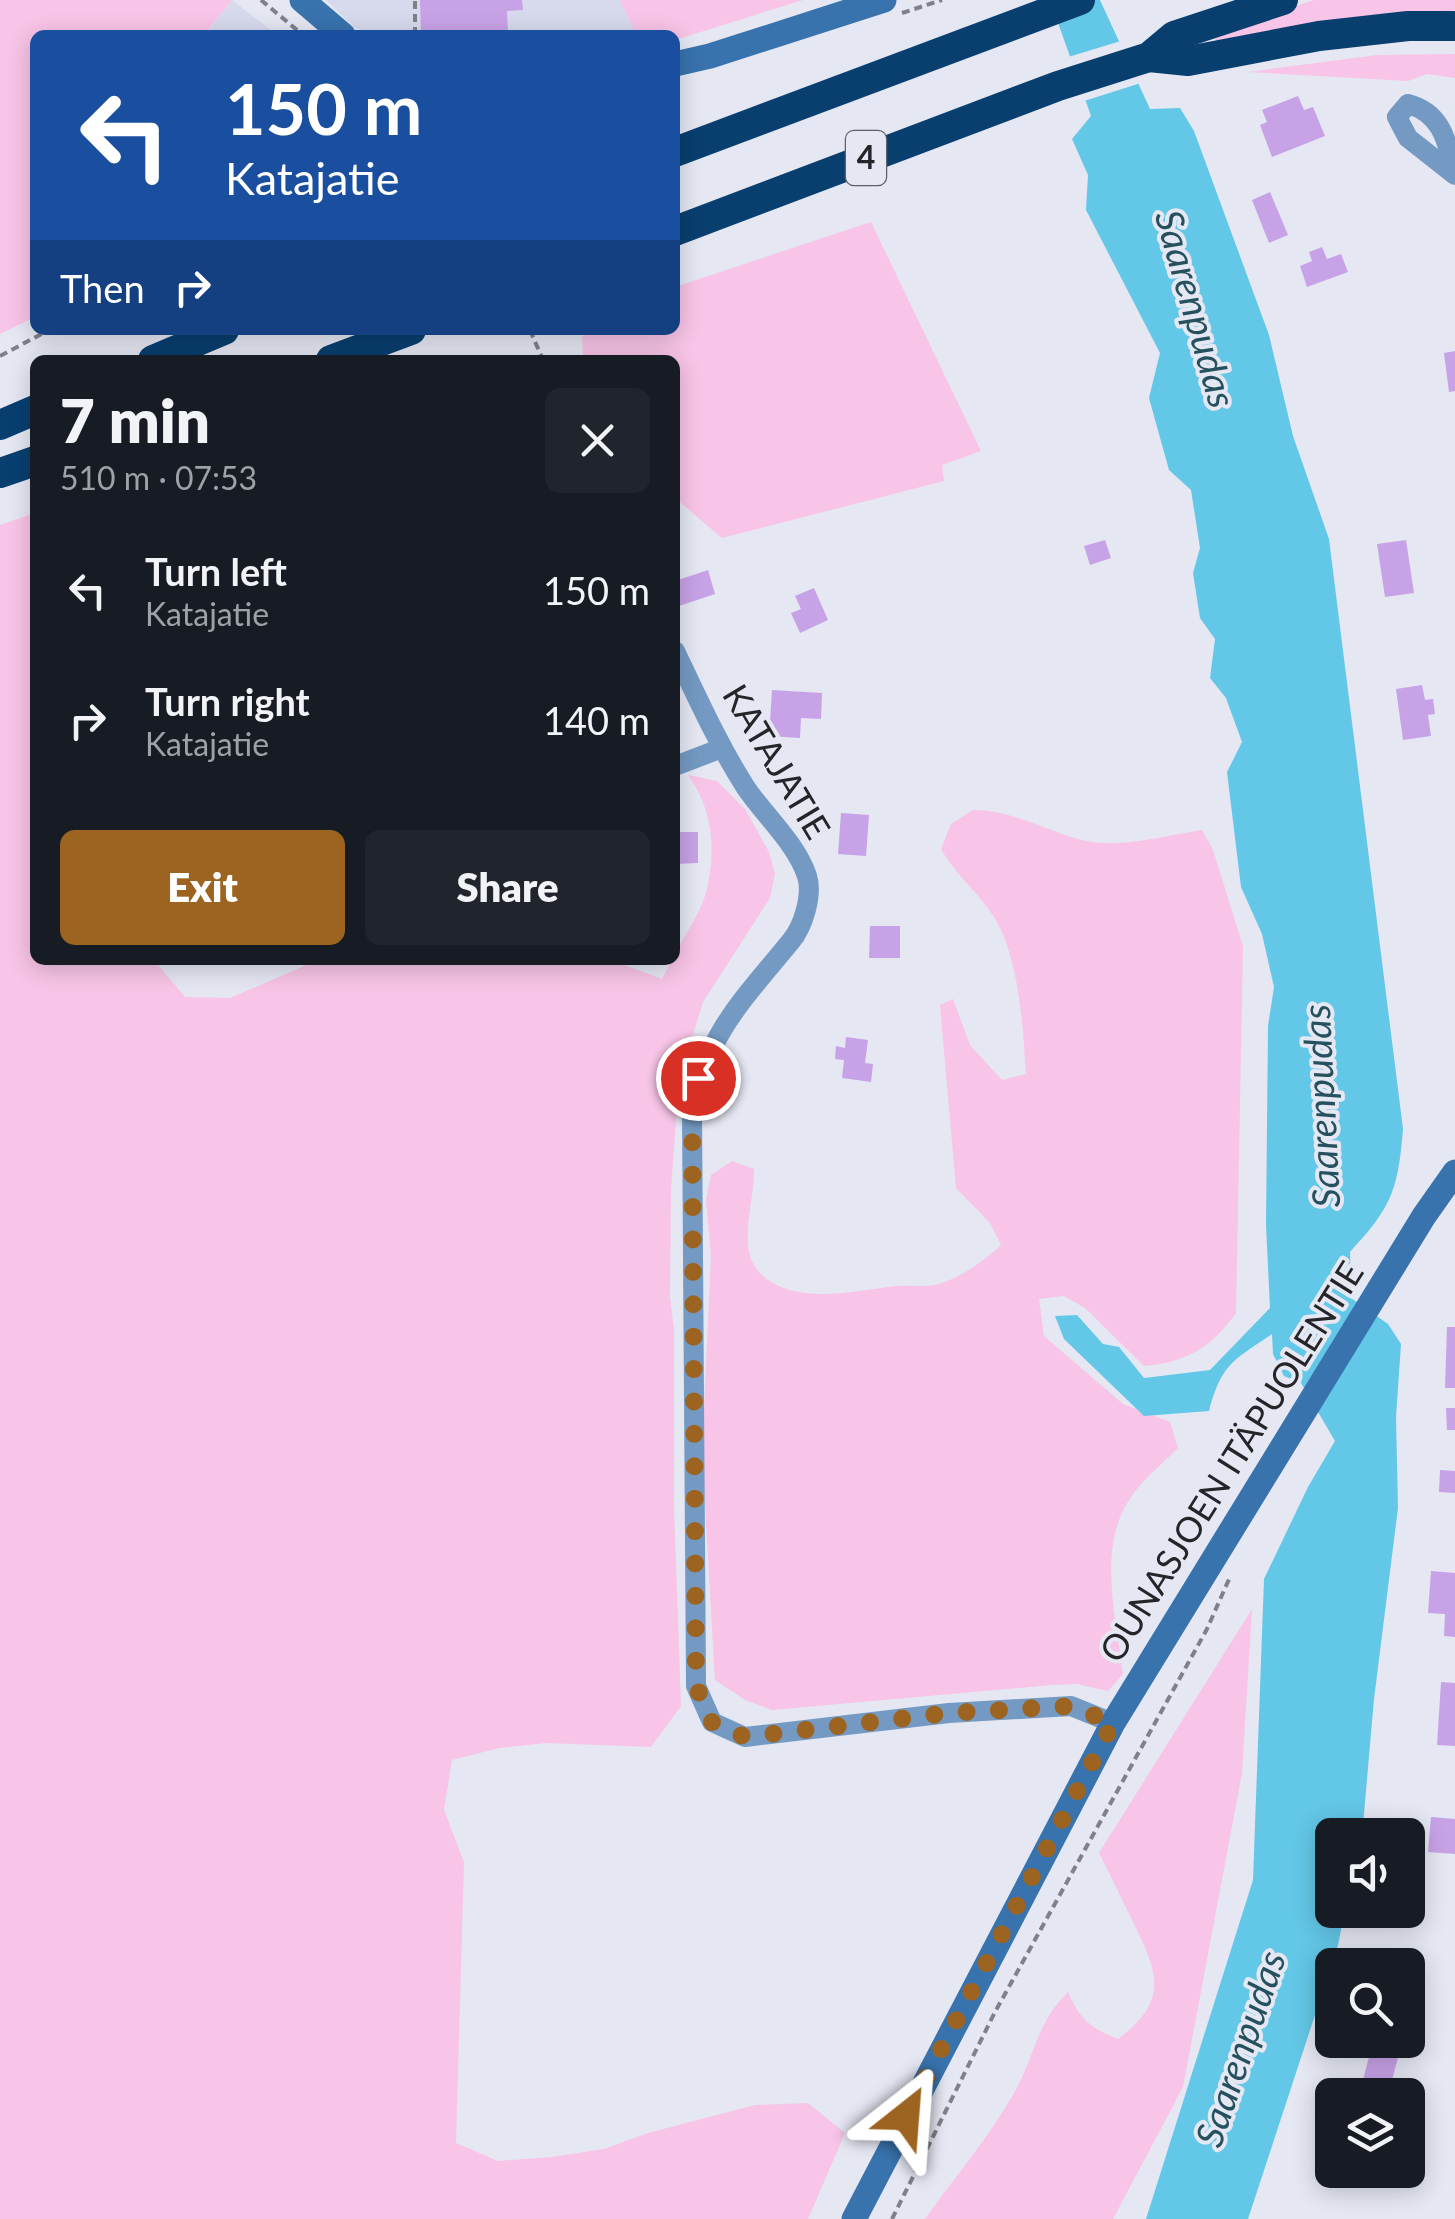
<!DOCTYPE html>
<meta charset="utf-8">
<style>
body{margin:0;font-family:Lato,sans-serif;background:#20242c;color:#f1f3f6;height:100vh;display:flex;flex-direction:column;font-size:38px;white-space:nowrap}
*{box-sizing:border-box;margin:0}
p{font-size:32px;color:#9ea1a6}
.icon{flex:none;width:55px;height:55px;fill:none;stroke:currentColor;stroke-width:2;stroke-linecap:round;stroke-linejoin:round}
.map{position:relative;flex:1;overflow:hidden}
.panel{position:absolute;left:30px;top:355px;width:650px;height:610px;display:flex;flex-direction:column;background:#171b24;border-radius:15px;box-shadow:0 5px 25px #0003}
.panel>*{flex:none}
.top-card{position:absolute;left:30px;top:30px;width:650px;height:305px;border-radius:15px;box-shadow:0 5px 25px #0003;background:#1a4fa0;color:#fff;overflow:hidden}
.fabs{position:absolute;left:1315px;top:1818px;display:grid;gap:20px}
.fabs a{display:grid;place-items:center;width:110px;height:110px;border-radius:15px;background:#171b24;box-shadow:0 5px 25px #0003;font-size:50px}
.pin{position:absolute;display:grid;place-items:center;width:85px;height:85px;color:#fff;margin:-42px;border:5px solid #fff;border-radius:50%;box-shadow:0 2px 10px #0007}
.me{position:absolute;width:110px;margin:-55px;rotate:28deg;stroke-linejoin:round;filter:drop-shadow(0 0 8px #0008)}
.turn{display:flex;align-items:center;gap:35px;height:210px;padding:0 30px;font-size:45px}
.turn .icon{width:130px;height:130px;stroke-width:2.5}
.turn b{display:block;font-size:70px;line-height:85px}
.then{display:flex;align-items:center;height:95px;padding:0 30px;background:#0003;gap:20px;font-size:38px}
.round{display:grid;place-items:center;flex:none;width:105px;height:105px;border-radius:15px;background:#20242c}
.headline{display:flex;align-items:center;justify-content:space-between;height:170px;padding:0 30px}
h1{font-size:60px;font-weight:800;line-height:75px}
.action{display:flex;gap:20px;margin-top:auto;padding:20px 30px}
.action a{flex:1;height:115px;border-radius:15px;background:#9d6421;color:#fff;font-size:40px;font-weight:800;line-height:115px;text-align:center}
.action a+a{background:#20242c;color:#f1f3f6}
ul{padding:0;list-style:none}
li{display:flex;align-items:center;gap:30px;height:130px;padding:0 30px}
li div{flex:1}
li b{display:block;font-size:38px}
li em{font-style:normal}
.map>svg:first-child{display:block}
.built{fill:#d7daed}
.green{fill:#f8c4e7}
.water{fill:#63c7e7}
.pier{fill:#e5e7f3}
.building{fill:#c8a2e7}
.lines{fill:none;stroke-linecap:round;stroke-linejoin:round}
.path{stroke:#7f8088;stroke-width:4;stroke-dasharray:8 5;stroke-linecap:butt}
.street{stroke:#749ac3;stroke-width:20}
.secondary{stroke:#3873ae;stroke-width:25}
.highway{stroke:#083f6f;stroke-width:30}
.route{stroke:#9d6421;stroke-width:18;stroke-dasharray:0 32.4}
.labels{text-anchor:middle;stroke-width:8;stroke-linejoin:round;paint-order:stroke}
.shield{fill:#e5e7f3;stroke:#5e5e66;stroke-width:2.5}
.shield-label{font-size:32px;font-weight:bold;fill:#242429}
.street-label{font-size:35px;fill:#242429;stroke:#e5e7f3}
.water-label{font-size:38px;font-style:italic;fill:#25515f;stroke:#e5e7f3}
</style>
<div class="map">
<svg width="1455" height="2219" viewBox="0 0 1455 2219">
<rect width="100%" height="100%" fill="#e5e7f3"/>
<g class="built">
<polygon points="232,0 277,35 205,35"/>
<polygon points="326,0 620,0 636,35 372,35 354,27"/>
</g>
<g class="green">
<polygon points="0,0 232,0 204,35 35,35 35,317 0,334"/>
<polygon points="620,0 803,0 675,40 675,35 636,35"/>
<polygon points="1314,0 1455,0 1455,10 1218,46 1213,32"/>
<polygon points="1455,54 1455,78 1427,74 1408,81 1248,72 1377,55"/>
<polygon points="871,222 981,451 942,465 944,481 722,538 675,498 675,360 583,360 582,337 590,330 675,330 675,287"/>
<path d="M35 513V960H154L185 997 230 998 318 960H611L662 979 672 960H675V954C685 934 702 911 707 889 716 849 713 809 688 775L717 781 745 809 769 852 775 874 770 898 703 1002 679 1079 671 1189 670 1296 674 1332V1506L681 1706 651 1747 546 1743 499 1748 452 1760 444 1810 464 1862 456 2143 498 2161 552 2157 604 2149 648 2133 755 2105 808 2103 845 2133 808 2219H0V525Z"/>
<path d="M973 810C1011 810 1042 829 1078 839 1117 850 1162 836 1202 830L1213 850 1243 946 1236 1313C1212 1347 1185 1363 1144 1366L1085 1308 1064 1296 1039 1299 1044 1336 1123 1404 1170 1422 1178 1448C1160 1466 1138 1483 1126 1505 1098 1554 1117 1622 1123 1674L1108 1691 1077 1684 1051 1685 772 1710 745 1700 715 1680 702 1453 711 1257 706 1200 711 1175 732 1161 754 1169C755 1198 738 1245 756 1268 787 1308 854 1291 896 1286 909 1285 923 1287 935 1285 959 1279 984 1261 1001 1245L990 1223 956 1188 940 1005 953 999 970 1045 1002 1080 1026 1074C1023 1029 1020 972 1001 930 987 899 958 879 941 849L951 824Z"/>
<path d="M1252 1609 1242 1773 1183 2087 1113 2219H925C954 2178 989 2137 1014 2093 1035 2056 1037 2021 1068 1992 1079 2018 1091 2029 1118 2039 1168 2002 1159 1974 1134 1924 1123 1901 1111 1877 1099 1853Z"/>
</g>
<path class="water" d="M1050 0H1100L1150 109 1180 108 1194 131 1269 335 1293 436 1329 539 1403 1129C1398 1190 1392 1207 1350 1252L1351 1298 1388 1324 1401 1344 1396 1417 1398 1508 1374 1699 1363 1825 1361 1835H1332V1910H1345L1338 1945 1248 2219H1146L1253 1880 1264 1579 1308 1487 1335 1441 1301 1383 1284 1376 1273 1354 1272 1334C1233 1361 1222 1363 1209 1411L1144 1416 1064 1339 1055 1316 1077 1315 1103 1344 1119 1347 1144 1378 1210 1370 1270 1308 1266 1225 1268 1026 1274 987 1262 934 1241 887 1227 772 1242 742 1226 698 1210 678 1215 639 1200 618 1193 573 1200 548 1191 490 1169 470 1149 398 1160 353 1086 210 1088 175 1072 139 1091 116Z"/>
<polygon class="pier" points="1124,40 1144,82 1081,102 1065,58"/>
<g class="building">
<polygon points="420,0 522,0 523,10 507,11 508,33 421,35"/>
<polygon points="1298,96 1304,110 1313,107 1325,136 1272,157 1260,125 1267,122 1262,110"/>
<polygon points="1270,192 1288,235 1269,243 1252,200"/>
<polygon points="1322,247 1327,259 1341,254 1348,272 1307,287 1300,266 1312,261 1309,252"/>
<polygon points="1455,351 1455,391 1449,392 1444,353"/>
<polygon points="1105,540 1111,558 1090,565 1084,546"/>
<polygon points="1406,540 1414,593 1385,597 1377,544"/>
<polygon points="708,570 715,594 679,606 675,581"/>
<polygon points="814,588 828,620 800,633 791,613 801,609 795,596"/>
<polygon points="1422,685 1425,700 1433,699 1435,714 1428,715 1431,736 1403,740 1396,689"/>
<polygon points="772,690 822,693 821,719 801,718 800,738 769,736"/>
<polygon points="841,813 869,815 866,856 838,854"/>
<polygon points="675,832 698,832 698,863 675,864"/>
<polygon points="870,926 900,926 900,958 869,958"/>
<polygon points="846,1037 868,1040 865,1063 873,1064 871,1082 842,1078 844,1060 835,1059 836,1046 845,1048"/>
<polygon points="1447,1327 1455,1327 1455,1388 1445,1388"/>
<polygon points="1446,1408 1455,1408 1455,1430 1447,1430"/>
<polygon points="1440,1470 1455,1471 1455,1493 1439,1492"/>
<polygon points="1431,1571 1455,1573 1455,1637 1444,1636 1445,1614 1428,1613"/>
<polygon points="1441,1682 1455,1683 1455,1746 1437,1745"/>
<polygon points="1431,1817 1455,1819 1455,1854 1428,1852"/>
<polygon points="1373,2042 1400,2050 1388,2095 1359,2095"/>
</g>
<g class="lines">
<g class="path">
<polyline points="261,0 303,35"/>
<polyline points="902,13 942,0"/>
<polyline points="415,35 415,0"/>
<polyline points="530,330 543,360"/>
<polyline points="0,356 49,330"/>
<polyline points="892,2219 995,2012 1207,1629 1230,1577"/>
</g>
<g class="street">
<path d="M1455 172C1447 142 1442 113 1408 104L1397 117 1408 138 1455 175"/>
<path d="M675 651C697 697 718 744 746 788 765 816 796 843 807 876 813 895 803 927 791 941 743 1000 707 1033 692 1111L696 1686 712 1722 745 1737 949 1713 1071 1706 1113 1723"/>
<polyline points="675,766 722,748"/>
</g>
<g class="secondary">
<polyline points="302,0 343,35"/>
<polyline points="675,64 710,56 884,0"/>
<polyline points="854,2219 1113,1723 1424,1216 1455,1172"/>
</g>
<g class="highway">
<polyline points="1149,57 1188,61 1319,36 1408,26 1455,26"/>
<polyline points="675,152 1080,0"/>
<polyline points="675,231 1058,86 1149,57 1174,36 1283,0"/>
<polyline points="153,360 224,330"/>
<polyline points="331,360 411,330"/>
<polyline points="0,425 35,410"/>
<polyline points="0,473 35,461"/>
</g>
</g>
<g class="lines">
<polyline class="route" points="698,1078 692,1111 696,1686 712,1722 745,1737 949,1713 1071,1706 1113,1723 906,2116"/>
</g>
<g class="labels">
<rect class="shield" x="846" y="131" width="40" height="54" rx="8"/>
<g class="shield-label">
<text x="866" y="169">4</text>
</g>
<g class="street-label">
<text transform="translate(776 762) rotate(59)" y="12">KATAJATIE</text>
<text transform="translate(1232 1462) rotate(-58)" y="12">OUNASJOEN ITÄPUOLENTIE</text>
</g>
<g class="water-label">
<text transform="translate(1195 309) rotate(74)" y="13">Saarenpudas</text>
<text transform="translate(1322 1106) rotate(-93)" y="13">Saarenpudas</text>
<text transform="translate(1241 2049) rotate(-71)" y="13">Saarenpudas</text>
</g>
</g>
</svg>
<div class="fabs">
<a><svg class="icon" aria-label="sound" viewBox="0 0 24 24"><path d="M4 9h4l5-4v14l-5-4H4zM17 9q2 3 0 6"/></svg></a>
<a><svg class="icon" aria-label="search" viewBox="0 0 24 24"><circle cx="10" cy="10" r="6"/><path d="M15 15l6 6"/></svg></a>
<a><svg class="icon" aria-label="layers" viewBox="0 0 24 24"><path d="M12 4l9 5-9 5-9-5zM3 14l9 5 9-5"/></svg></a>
</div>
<div class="pin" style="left:698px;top:1078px;background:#d93025"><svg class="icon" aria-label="arrive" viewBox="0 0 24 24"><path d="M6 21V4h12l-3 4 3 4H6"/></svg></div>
<svg class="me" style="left:906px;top:2116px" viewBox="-20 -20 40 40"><path d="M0-17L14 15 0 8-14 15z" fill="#9d6421" stroke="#fff" stroke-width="4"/></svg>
<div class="top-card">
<div class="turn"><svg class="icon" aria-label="left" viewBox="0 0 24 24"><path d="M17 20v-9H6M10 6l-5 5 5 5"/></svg><div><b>150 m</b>Katajatie</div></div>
<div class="then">Then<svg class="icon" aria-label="right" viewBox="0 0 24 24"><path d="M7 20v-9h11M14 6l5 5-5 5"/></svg></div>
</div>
<section class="panel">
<div class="headline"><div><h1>7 min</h1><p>510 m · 07:53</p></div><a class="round"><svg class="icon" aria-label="close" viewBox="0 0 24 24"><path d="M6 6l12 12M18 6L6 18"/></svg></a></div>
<ul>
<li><svg class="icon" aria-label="left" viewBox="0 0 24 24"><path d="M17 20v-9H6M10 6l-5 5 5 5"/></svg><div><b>Turn left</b><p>Katajatie</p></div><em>150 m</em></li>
<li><svg class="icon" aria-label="right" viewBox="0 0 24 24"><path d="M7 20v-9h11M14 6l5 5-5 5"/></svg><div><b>Turn right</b><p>Katajatie</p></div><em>140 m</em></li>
</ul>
<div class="action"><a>Exit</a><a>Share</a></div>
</section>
</div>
